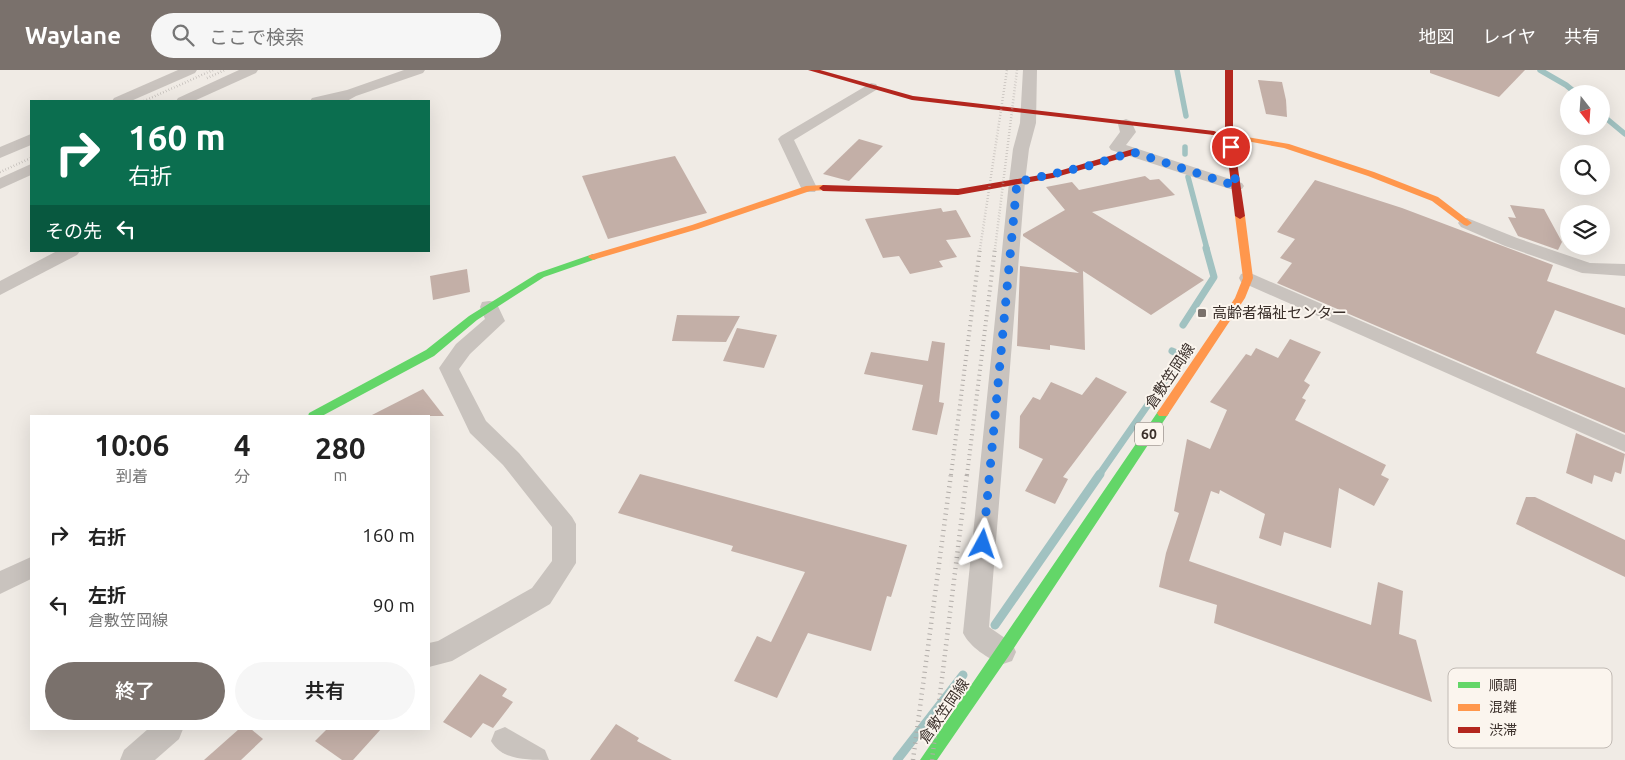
<!DOCTYPE html>
<html lang="ja">
<meta charset="utf-8">
<style>
body{margin:0;font-family:Ubuntu,"Noto Sans JP",sans-serif;background:#f6f6f6;color:#222;height:100vh;display:flex;flex-direction:column;font-size:19px;white-space:nowrap}
*{box-sizing:border-box;margin:0}
p{font-size:16px;color:#767676}
.icon{flex:none;width:28px;height:28px;fill:none;stroke:currentColor;stroke-width:2;stroke-linecap:round;stroke-linejoin:round}
.map{position:relative;flex:1;overflow:hidden}
.sheet{position:absolute;left:30px;top:345px;width:400px;height:315px;display:flex;flex-direction:column;background:#fff;border-radius:0px;box-shadow:0 5px 20px #0002}
.sheet>*{flex:none}
.banner{position:absolute;left:30px;top:30px;width:400px;height:152px;border-radius:0px;box-shadow:0 5px 20px #0002;background:#0b6e4f;color:#fff;overflow:hidden}
.needle{width:32px;rotate:163deg}
.fabs{position:absolute;left:1560px;top:15px;display:grid;gap:10px}
.fabs a{display:grid;place-items:center;width:50px;height:50px;border-radius:50%;background:#fff;box-shadow:0 5px 20px #0002;font-size:25px}
.pin{position:absolute;display:grid;place-items:center;width:42px;height:42px;color:#fff;margin:-21px;border:2px solid #fff;border-radius:50%;box-shadow:0 1px 5px #0007}
.me{position:absolute;width:55px;margin:-28px;rotate:5deg;stroke-linejoin:round;filter:drop-shadow(0 0 4px #0008)}
.turn{display:flex;align-items:center;gap:18px;height:105px;padding:0 15px;font-size:22px}
.turn .icon{width:65px;height:65px;stroke-width:2.5}
.turn b{display:block;font-size:35px;line-height:42px}
.then{display:flex;align-items:center;height:48px;padding:0 15px;background:#0003;gap:10px;font-size:19px}
.eta{display:flex;justify-content:space-evenly;align-items:center;height:85px;text-align:center}
.eta b{font-size:30px;font-weight:600;line-height:35px}
.primary-button{display:flex;gap:10px;margin-top:auto;padding:10px 15px}
.primary-button a{flex:1;height:58px;border-radius:30px;background:#7a716c;color:#fff;font-size:20px;font-weight:600;line-height:58px;text-align:center}
.primary-button a+a{background:#f6f6f6;color:#222}
ul{padding:0;list-style:none}
li{display:flex;align-items:center;gap:15px;height:70px;padding:0 15px}
li div{flex:1}
li b{display:block;font-size:19px}
li em{font-style:normal}
header{display:flex;align-items:center;gap:30px;box-sizing:border-box;height:70px;padding:0 25px;background:#7a716c;color:#fff}
header strong{font-size:24px}
nav{display:flex;gap:28px;margin-inline-start:auto;font-size:18px}
.search{width:350px;height:45px;background:#f6f6f6;display:flex;align-items:center;gap:12px;box-sizing:border-box;padding:0 18px;border-radius:28px;color:#767676;font-size:19px}
.map>svg:first-child{display:block}
.lines{fill:none;stroke-linecap:round;stroke-linejoin:round}
.stream-far2{stroke:#a1c2c1;stroke-width:5.5}
.stream-far1{stroke:#a1c2c1;stroke-width:7}
.stream{stroke:#a1c2c1;stroke-width:9}
.building{fill:#c3afa7}
.street{fill:#c9c3be;fill-rule:evenodd}
.fast{fill:#63d668;fill-rule:evenodd}
.slow{fill:#ff974d;fill-rule:evenodd}
.jam{fill:#b3261e;fill-rule:evenodd}
.rail-far2{stroke:#b1aca8;stroke-width:2.5;stroke-dasharray:0.5 2.5;stroke-linecap:butt}
.rail-far1{stroke:#b1aca8;stroke-width:4;stroke-dasharray:1 4;stroke-linecap:butt}
.rail{stroke:#b1aca8;stroke-width:4.5;stroke-dasharray:1 4.5;stroke-linecap:butt}
.route{stroke:#1a73e8;stroke-width:9;stroke-dasharray:0 16.2}
.poi-dot{fill:#7a716c;stroke:#fbf5ee;stroke-width:2}
.labels{text-anchor:middle;stroke-width:4;stroke-linejoin:round;paint-order:stroke}
.shield{fill:#fbf5ee;stroke:#756b66;stroke-width:1}
.shield-label{font-size:14px;font-weight:bold;fill:#3b302b}
.poi-label{font-size:15px;fill:#3b302b;stroke:#fbf5ee;text-anchor:start}
.street-label{font-size:15px;fill:#3b302b;stroke:#fbf5ee}
.key{fill:#fbf5ee;stroke:#c1bab4;stroke-width:1}
.key-label{font-size:14px;fill:#3b302b}
</style>
<header>
<strong>Waylane</strong>
<div class="search"><svg class="icon" aria-label="search" viewBox="0 0 24 24"><circle cx="10" cy="10" r="6"/><path d="M15 15l6 6"/></svg>ここで検索</div>
<nav><a>地図</a><a>レイヤ</a><a>共有</a></nav>
</header>
<div class="map">
<svg width="1625" height="690" viewBox="0 0 1625 690">
<rect width="100%" height="100%" fill="#f0ebe5"/>
<g class="lines">
<g class="stream-far2">
<polyline points="1177,0 1186,46"/>
<polyline points="1540,0 1566,15 1577,24"/>
<polyline points="1601,44 1625,64"/>
<polyline points="1185,77 1185,84"/>
<polyline points="1188,107 1207,179"/>
</g>
<g class="stream-far1">
<polyline points="1183,255 1214,207 1206,178"/>
<polyline points="1172,281 1183,286"/>
<polyline points="1099,405 1184,283"/>
</g>
<g class="stream">
<polyline points="995,555 1100,404"/>
<polyline points="897,690 963,605"/>
</g>
</g>
<g class="building">
<polygon points="1430,0 1525,0 1499,27 1430,3"/>
<polygon points="1258,10 1282,12 1286,30 1287,47 1266,44"/>
<polygon points="859,69 883,76 849,111 823,104"/>
<polygon points="675,86 707,143 608,169 582,106"/>
<polygon points="1145,106 1150,110 1159,109 1175,125 1092,142 1204,210 1151,245 1083,201 1085,280 1050,275 1050,280 1017,276 1020,196 1079,203 1023,166 1023,164 1065,140 1046,117 1072,112 1079,120"/>
<polygon points="1315,110 1402,138 1553,195 1547,211 1625,238 1625,265 1555,240 1536,283 1625,318 1625,363 1277,213 1292,193 1280,188 1295,169 1277,162"/>
<polygon points="1510,135 1544,139 1562,172 1558,180 1518,166 1508,147 1516,148"/>
<polygon points="941,138 943,142 956,140 971,167 946,170 957,187 939,191 943,197 910,204 899,186 883,188 865,149"/>
<polygon points="467,199 470,222 433,230 430,206"/>
<polygon points="677,245 740,246 726,272 672,271"/>
<polygon points="737,258 777,265 764,298 723,291"/>
<polygon points="1290,269 1321,282 1304,311 1310,315 1302,328 1306,330 1295,350 1386,395 1381,405 1389,409 1374,436 1339,418 1331,478 1284,462 1281,476 1259,468 1265,444 1220,420 1219,424 1211,421 1189,491 1371,555 1378,512 1403,521 1399,564 1416,570 1432,632 1214,553 1217,535 1159,517 1166,483 1179,443 1174,441 1187,369 1210,379 1227,340 1210,332 1246,284 1251,286 1256,278 1278,288"/>
<polygon points="932,271 945,273 939,332 944,333 937,365 912,360 923,315 864,304 871,282 928,291"/>
<polygon points="1096,307 1127,322 1063,407 1068,409 1055,434 1025,421 1043,389 1019,378 1020,346 1033,327 1040,330 1051,312 1082,325"/>
<polygon points="423,319 444,346 370,346"/>
<polygon points="1576,363 1625,384 1621,404 1615,402 1612,412 1594,405 1592,414 1566,403"/>
<polygon points="640,404 907,475 891,527 887,526 871,581 808,563 777,628 734,611 757,566 771,572 805,502 731,481 733,476 618,443"/>
<polygon points="1526,427 1535,427 1625,470 1625,507 1516,454"/>
<polygon points="480,604 507,619 502,626 513,632 493,658 483,653 471,668 443,652"/>
<polygon points="616,654 639,668 637,671 672,690 590,690"/>
<polygon points="239,659 251,659 263,669 241,690 204,690"/>
<polygon points="327,659 381,659 353,690 342,690 315,671"/>
</g>
<g class="lines">
<g class="street">
<polygon points="178,0 197,0 195,3 131,31 112,31 114,28"/>
<polygon points="239,0 258,0 256,3 194,31 176,31 178,28"/>
<polygon points="404,0 425,0 423,3 356,26 347,31 310,31 312,28 347,20"/>
<path d="M1023 0H1037L1036 53 1029 79 1025 112 989 557 1012 573 1016 582 1012 591 1003 594C988 589 970 577 963 563L1009 112 1013 79 1020 53Z"/>
<polygon points="871,13 876,14 878,17 876,20 794,70 817,118 815,122 803,122 778,69 781,66"/>
<polygon points="1126,49 1131,51 1136,62 1126,75 1242,113 1244,116 1242,119 1230,119 1111,80 1109,77 1120,62 1118,54 1121,51"/>
<polygon points="31,64 31,75 0,88 0,77"/>
<polygon points="31,94 31,105 0,119 0,108"/>
<polygon points="1467,148 1517,168 1590,193 1625,194 1625,206 1582,203 1505,176 1461,157 1458,153 1461,149"/>
<polygon points="57,181 80,181 77,185 0,225 0,211"/>
<polygon points="1248,202 1625,365 1625,382 1241,212 1239,208 1241,204"/>
<polygon points="489,231 496,232 505,251 470,284 459,299 486,351 519,383 572,447 576,454 576,493 550,534 452,591 429,597 429,573 438,571 532,518 552,491 552,457 503,395 470,363 439,298 456,274 485,249 480,237 482,232"/>
<polygon points="31,487 31,509 0,524 0,501"/>
<path d="M505 657 545 680 549 690C526 690 502 690 491 671L495 661Z"/>
<polygon points="148,659 183,659 179,669 155,690 120,690 124,680"/>
</g>
<g class="fast">
<polygon points="593,184 598,187 596,189 544,207 477,250 434,286 322,346 308,346 309,343 426,280 469,246 538,203"/>
<polygon points="1163,339 1167,340 1169,343 1167,346 1008,587 937,690 920,690 1159,340"/>
</g>
<g class="slow">
<polygon points="1211,61 1289,74 1374,102 1438,127 1472,153 1467,156 1464,155 1432,131 1368,106 1284,78 1214,65 1211,65"/>
<polygon points="823,115 827,118 826,120 810,121 698,159 596,189 593,190 588,187 590,185 692,155 806,116"/>
<polygon points="1240,143 1245,146 1253,208 1245,228 1167,346 1159,346 1157,343 1159,340 1235,228 1243,208 1235,146"/>
</g>
<g class="jam">
<polygon points="808,0 820,0 913,26 1214,61 1218,63 1214,65 912,30"/>
<polygon points="1225,0 1233,0 1233,65 1245,146 1240,149 1235,146 1225,65"/>
<polygon points="1133,79 1136,80 1136,84 1053,108 958,125 823,121 819,118 823,115 958,119 1052,103"/>
</g>
<g class="rail-far2">
<polyline points="207,8 225,0"/>
<polyline points="144,31 213,0"/>
<polyline points="0,102 31,88"/>
<polyline points="980,179 1007,0"/>
<polyline points="995,179 1017,0"/>
</g>
<g class="rail-far1">
<polyline points="951,405 980,178"/>
<polyline points="967,405 995,178"/>
</g>
<g class="rail">
<polyline points="913,690 951,404"/>
<polyline points="932,690 967,404"/>
</g>
</g>
<g class="lines">
<polyline class="route" points="983,474 1017,112 1088,96 1133,82 1236,116 1231,77"/>
</g>
<rect class="poi-dot" x="1197" y="238" width="10" height="10" rx="2.5"/>
<g class="labels">
<rect class="shield" x="1135" y="352.5" width="28" height="23" rx="4"/>
<g class="shield-label">
<text x="1149" y="369">60</text>
</g>
<g class="poi-label">
<text x="1212" y="248">高齢者福祉センター</text>
</g>
<g class="street-label">
<text transform="translate(1170 306) rotate(-56)" y="5">倉敷笠岡線</text>
<text transform="translate(944 641) rotate(-55)" y="5">倉敷笠岡線</text>
</g>
</g>
<rect x="1448" y="598" width="164" height="80" rx="8" class="key"/>
<rect x="1458" y="612" width="22" height="6" fill="#63d668"/>
<rect x="1458" y="634" width="22" height="7" fill="#ff974d"/>
<rect x="1458" y="657" width="22" height="6" fill="#b3261e"/>
<g class="key-label">
<text x="1489" y="620">順調</text>
<text x="1489" y="642">混雑</text>
<text x="1489" y="665">渋滞</text>
</g>
</svg>
<div class="fabs">
<a><svg class="needle" viewBox="-14 -14 28 28"><path d="M0-13l5 13h-10z" fill="#e53935"/><path d="M0 13l5-13h-10z" fill="#767676"/></svg></a>
<a><svg class="icon" aria-label="search" viewBox="0 0 24 24"><circle cx="10" cy="10" r="6"/><path d="M15 15l6 6"/></svg></a>
<a><svg class="icon" aria-label="layers" viewBox="0 0 24 24"><path d="M12 4l9 5-9 5-9-5zM3 14l9 5 9-5"/></svg></a>
</div>
<div class="pin" style="left:1231px;top:77px;background:#d93025"><svg class="icon" aria-label="arrive" viewBox="0 0 24 24"><path d="M6 21V4h12l-3 4 3 4H6"/></svg></div>
<svg class="me" style="left:983px;top:474px" viewBox="-20 -20 40 40"><path d="M0-17L14 15 0 8-14 15z" fill="#1a73e8" stroke="#fff" stroke-width="4"/></svg>
<div class="banner">
<div class="turn"><svg class="icon" aria-label="right" viewBox="0 0 24 24"><path d="M7 20v-9h11M14 6l5 5-5 5"/></svg><div><b>160 m</b>右折</div></div>
<div class="then">その先<svg class="icon" aria-label="left" viewBox="0 0 24 24"><path d="M17 20v-9H6M10 6l-5 5 5 5"/></svg></div>
</div>
<section class="sheet">
<div class="eta">
<div><b>10:06</b><p>到着</p></div>
<div><b>4</b><p>分</p></div>
<div><b>280</b><p>m</p></div>
</div>
<ul>
<li><svg class="icon" aria-label="right" viewBox="0 0 24 24"><path d="M7 20v-9h11M14 6l5 5-5 5"/></svg><div><b>右折</b></div><em>160 m</em></li>
<li><svg class="icon" aria-label="left" viewBox="0 0 24 24"><path d="M17 20v-9H6M10 6l-5 5 5 5"/></svg><div><b>左折</b><p>倉敷笠岡線</p></div><em>90 m</em></li>
</ul>
<div class="primary-button"><a>終了</a><a>共有</a></div>
</section>
</div>
